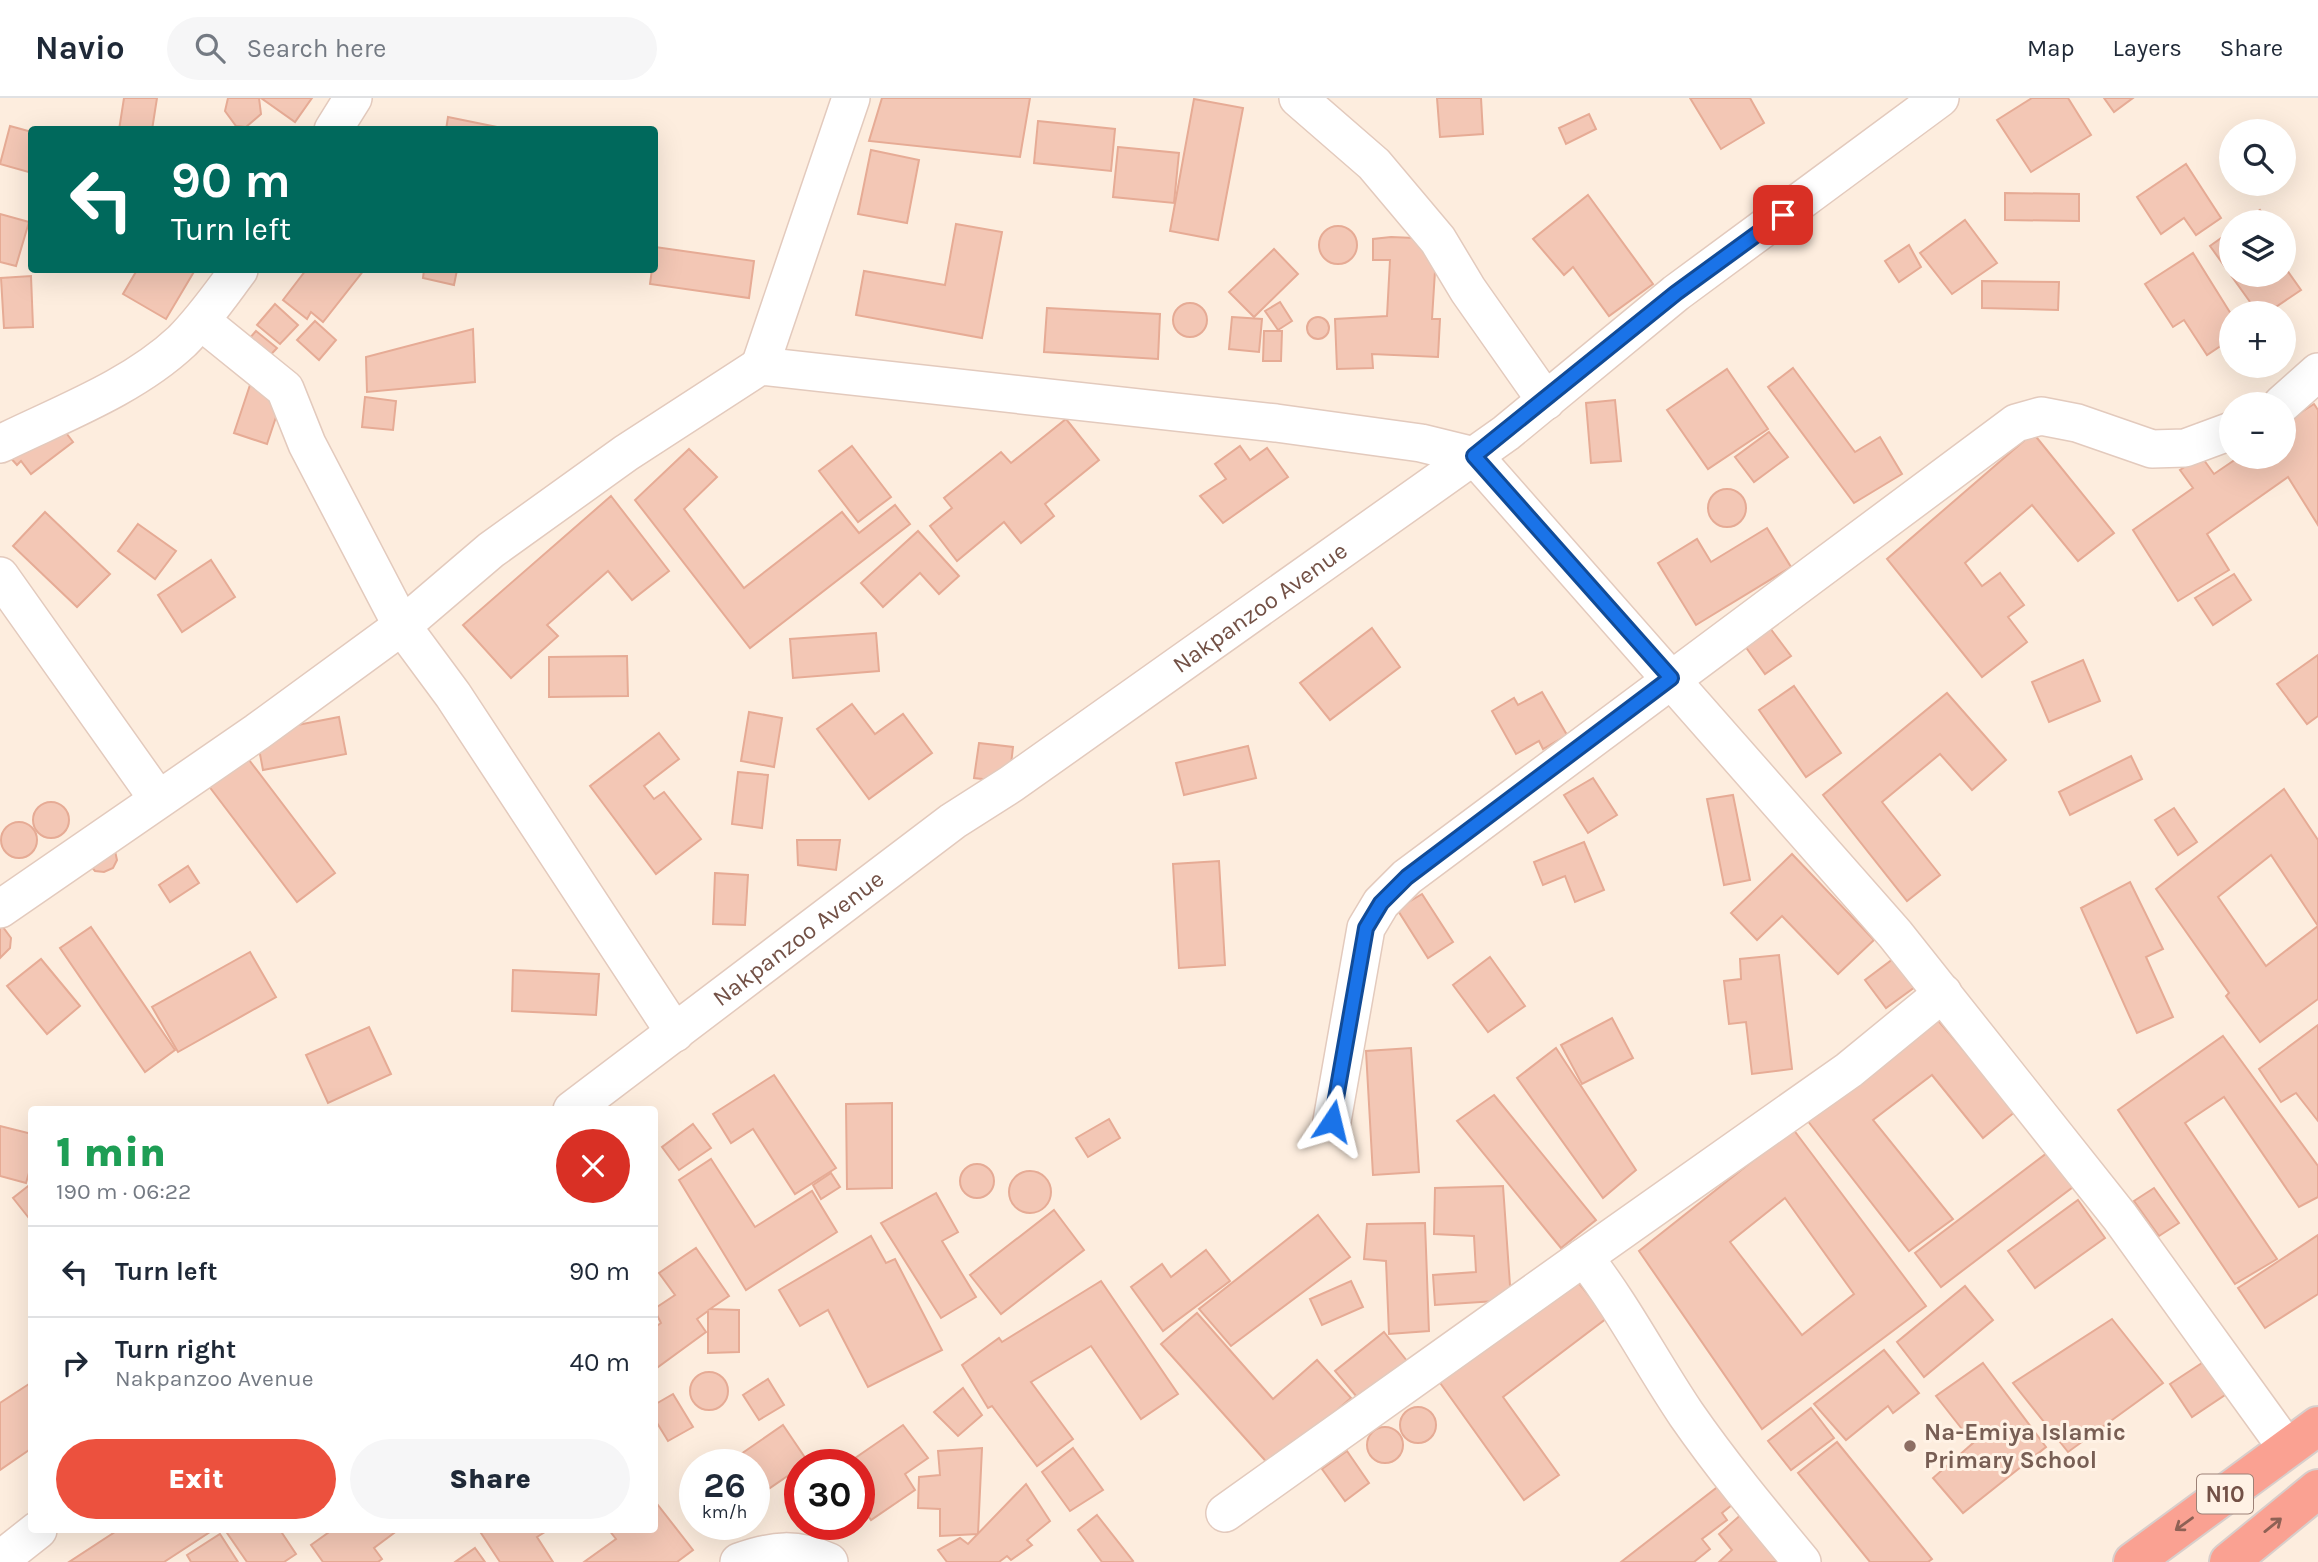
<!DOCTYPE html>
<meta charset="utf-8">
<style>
body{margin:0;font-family:Karla,sans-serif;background:#f6f6f7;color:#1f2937;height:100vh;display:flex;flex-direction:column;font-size:26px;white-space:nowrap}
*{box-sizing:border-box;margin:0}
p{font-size:23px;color:#747a83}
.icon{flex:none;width:38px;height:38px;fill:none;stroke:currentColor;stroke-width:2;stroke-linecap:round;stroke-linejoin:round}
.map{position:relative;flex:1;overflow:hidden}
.drawer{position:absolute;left:28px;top:1008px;width:630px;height:427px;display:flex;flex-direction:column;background:#fff;border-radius:7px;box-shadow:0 7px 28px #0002}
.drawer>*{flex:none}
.hud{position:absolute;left:28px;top:28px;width:630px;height:147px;border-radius:7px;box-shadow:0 7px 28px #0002;background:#00695c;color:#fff;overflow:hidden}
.buttons{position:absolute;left:2219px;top:21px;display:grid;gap:14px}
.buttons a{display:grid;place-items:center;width:77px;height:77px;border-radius:50%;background:#fff;box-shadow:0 7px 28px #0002;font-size:35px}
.speed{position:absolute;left:679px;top:1351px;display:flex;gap:14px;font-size:35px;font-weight:700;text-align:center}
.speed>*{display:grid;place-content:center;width:91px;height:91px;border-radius:50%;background:#fff;box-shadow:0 7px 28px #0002;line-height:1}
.speed small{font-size:18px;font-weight:400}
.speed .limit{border:10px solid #d22;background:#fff;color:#111}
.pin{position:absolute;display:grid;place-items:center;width:60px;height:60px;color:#fff;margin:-30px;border-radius:14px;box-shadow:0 4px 10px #0006}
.me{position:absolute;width:77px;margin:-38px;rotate:10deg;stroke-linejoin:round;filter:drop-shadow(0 0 5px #0008)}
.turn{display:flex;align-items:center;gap:24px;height:147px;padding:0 28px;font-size:32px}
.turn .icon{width:91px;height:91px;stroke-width:2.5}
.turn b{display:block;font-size:49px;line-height:60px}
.round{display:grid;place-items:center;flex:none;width:74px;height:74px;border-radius:37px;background:#f6f6f7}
.headline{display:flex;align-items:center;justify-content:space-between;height:119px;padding:0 28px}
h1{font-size:42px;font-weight:800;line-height:52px;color:#1e9e55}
.cta{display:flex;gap:14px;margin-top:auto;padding:14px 28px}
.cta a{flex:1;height:80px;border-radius:42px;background:#ec513e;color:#fff;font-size:28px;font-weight:800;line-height:80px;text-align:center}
.cta a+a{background:#f6f6f7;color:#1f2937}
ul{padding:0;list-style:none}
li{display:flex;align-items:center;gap:21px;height:91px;padding:0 28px;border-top:2px solid #e0e1e3}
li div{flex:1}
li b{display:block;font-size:26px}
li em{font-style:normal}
header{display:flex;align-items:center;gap:42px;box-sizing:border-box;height:98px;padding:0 35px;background:#fff;border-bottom:2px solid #e0e1e3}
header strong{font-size:33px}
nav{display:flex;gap:38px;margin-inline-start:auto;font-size:24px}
.search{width:490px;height:63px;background:#f6f6f7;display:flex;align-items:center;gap:18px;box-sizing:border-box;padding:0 24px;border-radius:38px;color:#747a83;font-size:26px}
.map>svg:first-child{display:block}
.building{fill:#f3c7b5;stroke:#e6ab95;stroke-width:2;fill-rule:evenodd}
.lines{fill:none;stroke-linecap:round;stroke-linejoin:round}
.street-casing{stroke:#e3cabd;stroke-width:40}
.highway-casing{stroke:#d8cecb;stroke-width:42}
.street{stroke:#fff;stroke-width:37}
.highway{stroke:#faa192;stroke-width:38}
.oneway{stroke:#8e6155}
.route-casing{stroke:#114b97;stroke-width:18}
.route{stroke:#1a73e8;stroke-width:12}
.education-dot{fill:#8d6e63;stroke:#fff2e5;stroke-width:2.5}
.labels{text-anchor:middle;stroke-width:6;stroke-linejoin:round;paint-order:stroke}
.shield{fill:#fff2e5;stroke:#9d8176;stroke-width:2}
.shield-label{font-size:23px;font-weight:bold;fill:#735146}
.street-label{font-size:24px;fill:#735146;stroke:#fff2e5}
.education-label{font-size:24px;font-weight:bold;fill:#785e54;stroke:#fff2e5;text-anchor:start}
</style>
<header>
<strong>Navio</strong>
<div class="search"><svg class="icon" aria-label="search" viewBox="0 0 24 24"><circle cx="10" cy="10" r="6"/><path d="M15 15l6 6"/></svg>Search here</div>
<nav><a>Map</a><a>Layers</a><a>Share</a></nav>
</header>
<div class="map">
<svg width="2318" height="1464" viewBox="0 0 2318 1464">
<rect width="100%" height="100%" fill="#fdedde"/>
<g class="building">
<polygon points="124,0 157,0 152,32 119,32"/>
<polygon points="228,0 259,0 261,16 246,29 236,28 225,13"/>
<polygon points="261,0 312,0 295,24"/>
<polygon points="882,0 1030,0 1020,59 869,43"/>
<polygon points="1437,0 1481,0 1483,36 1440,39"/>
<polygon points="1690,0 1750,0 1764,25 1721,51"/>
<polygon points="2032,0 2068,0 2091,37 2031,74 1997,22"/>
<polygon points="2104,0 2133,0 2114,14"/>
<polygon points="1194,1 1243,10 1218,142 1170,133"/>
<polygon points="1589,16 1596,31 1566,46 1559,30"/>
<polygon points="448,19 502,30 501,32 446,32"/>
<polygon points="1038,23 1115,31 1111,73 1034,65"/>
<polygon points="10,28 32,34 32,75 0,66"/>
<polygon points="1118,49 1179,55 1174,105 1113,99"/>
<polygon points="871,52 919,62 907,125 858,116"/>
<polygon points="2186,66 2221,120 2196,137 2184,120 2161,136 2137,99"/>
<polygon points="2005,95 2079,96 2079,123 2005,122"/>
<polygon points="1588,97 1653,186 1609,218 1573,169 1564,177 1533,141"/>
<polygon points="2260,112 2269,124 2243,124"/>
<polygon points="0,116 29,124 16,168 0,164"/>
<polygon points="1965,122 1997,165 1952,196 1920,155"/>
<polygon points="956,126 1002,134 982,240 856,217 864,173 945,187"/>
<circle cx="1338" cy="147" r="19"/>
<polygon points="2231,133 2231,177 2284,177 2284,168 2301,192 2267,215 2258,215 2210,148"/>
<polygon points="1391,139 1437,141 1432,221 1440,221 1438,259 1372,256 1373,270 1337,271 1335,221 1387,218 1390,162 1373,162 1373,141"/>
<polygon points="1909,147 1921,169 1899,184 1885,163"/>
<polygon points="655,149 754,163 749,200 650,186"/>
<polygon points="1274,151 1298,176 1254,219 1229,194"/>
<polygon points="2193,155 2231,216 2231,241 2207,257 2184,222 2173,229 2145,186"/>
<polygon points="137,172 195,172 166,221 123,196"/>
<polygon points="306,172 364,172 323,224 311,214 307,221 283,202"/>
<polygon points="424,172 457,172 454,187 423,180"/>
<polygon points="31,178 33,229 4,230 1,180"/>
<polygon points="1982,183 2059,184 2058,212 1982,210"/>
<polygon points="1280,204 1292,223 1278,232 1265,213"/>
<circle cx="1190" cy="222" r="17"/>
<polygon points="275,206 298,227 280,246 257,227"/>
<polygon points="1047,210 1160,216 1158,261 1044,254"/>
<circle cx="1318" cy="230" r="11"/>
<polygon points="1232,219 1262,221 1259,254 1229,251"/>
<polygon points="315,223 336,242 319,262 297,242"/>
<polygon points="473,231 475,284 367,294 366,259"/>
<polygon points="256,233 277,250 263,265 242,249"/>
<polygon points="1264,233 1282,233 1281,263 1263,263"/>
<polygon points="1793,270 1855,354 1880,339 1902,376 1854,405 1768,289"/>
<polygon points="1727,271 1768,331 1708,371 1667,312"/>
<polygon points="252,281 285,292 267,346 234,335"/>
<polygon points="365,299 396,303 393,332 362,329"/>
<polygon points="1615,302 1621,363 1591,365 1586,305"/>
<polygon points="2314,306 2318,312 2318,427 2288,379 2207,436 2229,472 2178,503 2133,432 2193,390 2180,372 2201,358 2214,376 2239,359 2284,359 2284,325"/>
<polygon points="54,319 73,344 31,376 21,363 17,367 7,356"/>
<polygon points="1066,321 1099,362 1045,406 1054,418 1021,445 1004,424 957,463 930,428 952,410 944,400 1001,354 1011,365"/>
<polygon points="1769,334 1788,359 1754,384 1735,359"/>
<polygon points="2033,335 2114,435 2078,463 2032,407 1965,465 1982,488 2000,475 2024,507 2008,519 2027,544 1982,579 1887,461"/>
<polygon points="852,348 891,399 858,424 819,373"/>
<polygon points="1240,348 1250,362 1267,350 1288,379 1223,425 1200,398 1226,381 1215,366"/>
<polygon points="689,351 717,379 684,411 744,490 842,414 859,435 895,407 910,426 750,550 635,402"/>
<circle cx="1727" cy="410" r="19"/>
<polygon points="611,398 669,473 632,502 608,473 547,527 558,538 511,580 463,527"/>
<polygon points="45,414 110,476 77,509 13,448"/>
<polygon points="138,426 176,453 155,481 118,453"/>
<polygon points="1767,430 1791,469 1696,527 1658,465 1697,441 1711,464"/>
<polygon points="918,433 959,478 939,496 920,475 883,509 861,485"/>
<polygon points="211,462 235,499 182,534 158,497"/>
<polygon points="2234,476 2251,502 2213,527 2195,500"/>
<polygon points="1372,530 1400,569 1330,622 1300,585"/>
<polygon points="1770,530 1791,558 1765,576 1745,548"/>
<polygon points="876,535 879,573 793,580 790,541"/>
<polygon points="2318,557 2318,618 2307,626 2277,586"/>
<polygon points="627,558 628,598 549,599 549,559"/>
<polygon points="2083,562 2100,603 2049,624 2032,584"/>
<polygon points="1794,588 1841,655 1806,679 1759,612"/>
<polygon points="1542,594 1567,637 1543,651 1539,643 1516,656 1492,613 1514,600 1518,607"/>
<polygon points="1947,595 2006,662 1972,692 1940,656 1882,704 1940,777 1907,803 1823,697"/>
<polygon points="852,606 875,636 903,616 932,655 869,701 817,631"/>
<polygon points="749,614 782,620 774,669 741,663"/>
<polygon points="339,619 346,656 263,672 256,635"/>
<polygon points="659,635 679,661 644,688 654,701 664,694 701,741 656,776 590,688"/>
<polygon points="979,645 1013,649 1009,684 974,680"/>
<polygon points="1248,648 1256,680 1184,697 1176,665"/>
<polygon points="243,654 335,775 297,804 205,683"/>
<polygon points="2131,658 2142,681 2070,717 2059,694"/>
<polygon points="738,674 768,677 762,730 732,726"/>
<polygon points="1593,680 1617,717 1588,735 1564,697"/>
<polygon points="2284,691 2318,742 2318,828 2271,757 2218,799 2266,868 2318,828 2318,901 2260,944 2226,898 2229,895 2156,791"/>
<polygon points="1733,697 1750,782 1724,787 1707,701"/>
<circle cx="51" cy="722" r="18"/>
<polygon points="2174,710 2197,744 2178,757 2155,722"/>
<circle cx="19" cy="742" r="18"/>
<polygon points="797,742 840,742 836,772 798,767"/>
<polygon points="1584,744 1604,792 1575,804 1565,778 1543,787 1534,764"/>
<polygon points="115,753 117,762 113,770 104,774 95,773 89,766"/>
<polygon points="1792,756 1874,842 1838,876 1782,818 1757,842 1731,815"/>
<polygon points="1219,763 1225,867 1179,870 1173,766"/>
<polygon points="188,768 199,785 170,804 159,787"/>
<polygon points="715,775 748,777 745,827 713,826"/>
<polygon points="2130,784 2163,851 2146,859 2173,919 2137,935 2081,810"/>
<polygon points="1422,796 1453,844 1428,860 1397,811"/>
<polygon points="0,825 11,840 10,850 0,860"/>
<polygon points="91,829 175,952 145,974 60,850"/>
<polygon points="1905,852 1926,881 1886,910 1865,882"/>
<polygon points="250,854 276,899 178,954 152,909"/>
<polygon points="1779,857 1792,971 1752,976 1746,924 1729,926 1724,883 1741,881 1740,861"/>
<polygon points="1490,859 1525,908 1488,934 1453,887"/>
<polygon points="41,861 80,908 47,936 7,888"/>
<polygon points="513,872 599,876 596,917 512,913"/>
<polygon points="1929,912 2016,1013 1983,1040 1932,977 1873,1022 1953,1121 1909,1153 1800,1013"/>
<polygon points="1612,920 1633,960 1582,986 1561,947"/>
<polygon points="2318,927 2318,1023 2296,995 2281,1004 2259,971"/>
<polygon points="369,929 391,976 328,1005 306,957"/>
<polygon points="2223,938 2318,1068 2318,1099 2299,1109 2224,999 2185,1025 2277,1161 2235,1186 2118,1012"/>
<polygon points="1411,950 1419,1074 1373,1077 1366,953"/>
<polygon points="1556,950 1636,1072 1603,1100 1517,980"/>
<polygon points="774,977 836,1070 795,1096 753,1031 731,1045 713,1016"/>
<polygon points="1494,997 1596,1122 1561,1150 1457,1023"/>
<polygon points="892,1005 892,1090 847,1091 846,1006"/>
<polygon points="1109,1021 1120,1040 1088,1059 1076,1040"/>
<polygon points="693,1026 711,1050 679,1072 662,1049"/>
<polygon points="0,1028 32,1036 32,1064 26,1085 0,1078"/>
<path d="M1793 1031 1926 1208 1762 1331 1639 1153ZM1785 1100 1854 1196 1802 1237 1730 1144Z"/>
<polygon points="2047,1055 2073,1089 1941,1189 1915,1155"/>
<polygon points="711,1061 755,1129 812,1093 837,1134 746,1192 679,1082"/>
<circle cx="977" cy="1083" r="17"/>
<circle cx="1030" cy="1094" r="21"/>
<polygon points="831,1075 840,1089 821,1101 813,1087"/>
<polygon points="32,1085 32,1124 13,1100"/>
<polygon points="1503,1088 1511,1202 1435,1207 1433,1177 1476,1174 1474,1138 1434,1136 1435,1090"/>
<polygon points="2154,1090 2179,1125 2159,1138 2134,1103"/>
<polygon points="936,1095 958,1134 942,1143 976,1199 941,1220 881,1125"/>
<polygon points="2078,1102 2105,1140 2035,1190 2008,1153"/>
<polygon points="1054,1112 1084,1152 1001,1216 970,1177"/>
<polygon points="1318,1117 1350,1159 1231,1248 1199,1211"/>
<polygon points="1425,1125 1429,1233 1389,1236 1386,1163 1364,1161 1367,1126"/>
<polygon points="2318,1137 2318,1196 2265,1230 2238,1190"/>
<polygon points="871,1138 886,1165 895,1161 942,1252 868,1289 828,1212 800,1228 779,1192"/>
<polygon points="696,1150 729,1198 710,1211 739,1212 739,1254 708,1255 708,1213 697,1221 706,1234 654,1272 654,1230 661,1225 654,1211 675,1197 659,1175"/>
<polygon points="1206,1152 1230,1183 1163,1233 1131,1189 1162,1166 1171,1179"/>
<polygon points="1574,1179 1607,1220 1503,1299 1559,1377 1524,1402 1438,1282"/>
<polygon points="1101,1183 1178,1296 1141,1321 1091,1248 1031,1284 1073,1341 1037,1368 992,1308 988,1310 962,1267 999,1240 1002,1244"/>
<polygon points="1351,1183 1363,1209 1322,1227 1310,1201"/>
<polygon points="1965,1188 1993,1222 1924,1279 1897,1244"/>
<polygon points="1197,1215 1273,1301 1317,1262 1351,1300 1271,1369 1161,1246"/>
<polygon points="2112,1221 2163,1285 2068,1354 2013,1285"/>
<polygon points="1384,1234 1415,1273 1367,1311 1335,1273"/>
<polygon points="1884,1252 1919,1295 1893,1315 1888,1308 1846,1342 1814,1306"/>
<polygon points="2214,1257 2237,1289 2192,1319 2170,1286"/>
<polygon points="1983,1265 2046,1349 1963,1415 1933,1380 1973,1345 1936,1298"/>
<circle cx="709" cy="1293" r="19"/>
<polygon points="768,1281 784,1307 759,1322 743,1297"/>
<polygon points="32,1284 32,1350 0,1372 0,1305"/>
<polygon points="963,1290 982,1317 958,1338 934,1314"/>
<polygon points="673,1296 693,1329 668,1343 654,1320 654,1307"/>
<circle cx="1418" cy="1327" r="18"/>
<polygon points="1811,1310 1834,1340 1791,1372 1768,1343"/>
<polygon points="783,1327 808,1364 754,1401 754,1367 725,1367"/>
<polygon points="903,1327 928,1360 905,1376 915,1392 871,1422 859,1405 859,1367 845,1367"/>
<circle cx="1385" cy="1347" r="18"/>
<polygon points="1837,1344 1932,1461 1928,1464 1870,1464 1798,1375"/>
<polygon points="982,1350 978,1436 940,1438 940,1411 918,1410 919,1379 940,1377 938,1353"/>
<polygon points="1073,1350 1103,1392 1070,1413 1042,1374"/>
<polygon points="1347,1353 1369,1385 1345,1403 1322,1371"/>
<polygon points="1729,1380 1743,1398 1722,1415 1727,1422 1702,1441 1710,1451 1694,1464 1621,1464"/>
<polygon points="1026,1386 1050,1423 1027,1442 1032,1447 1011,1462 1007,1458 999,1464 947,1464 938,1452 960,1440 968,1446"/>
<polygon points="654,1402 693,1452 677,1464 584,1464 616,1441 609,1432 654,1432"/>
<polygon points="1752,1407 1785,1464 1719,1464 1732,1452 1719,1436"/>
<polygon points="1097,1417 1133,1463 1131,1464 1102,1464 1078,1432"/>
<polygon points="118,1432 213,1432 164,1464 69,1464"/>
<polygon points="225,1432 280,1432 296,1456 284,1464 247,1464"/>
<polygon points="332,1432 398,1432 374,1450 382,1461 378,1464 323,1464 311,1447"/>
<polygon points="479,1432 548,1432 537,1439 553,1464 500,1464"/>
<polygon points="220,1436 238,1464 191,1464 187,1457"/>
<polygon points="475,1450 485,1464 455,1464"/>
</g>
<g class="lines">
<defs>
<g id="street">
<polyline points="1298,0 1374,66 1438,142 1468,192 1546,303"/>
<polyline points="333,32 353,0"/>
<polyline points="201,223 285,291 307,346 402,528 453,597 675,935"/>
<polyline points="760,268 851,0"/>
<polyline points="2282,306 2318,274"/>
<path d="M0 346C61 316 132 290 182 243 204 221 221 196 239 172"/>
<polyline points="0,478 158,701"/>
<polyline points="0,811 257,634 402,528 491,452 626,355 760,268 1276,325 1421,345 1474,358 1895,836 2120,1119 2286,1349"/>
<path id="s1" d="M572 1012 953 723 1011 686 1506 335 1676 195 1940 0"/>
<polyline points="1332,1023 1366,830 1381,805 1407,779 2016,325 2041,318 2077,325 2152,351 2185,350 2231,333"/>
<polyline points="1225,1415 1584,1159"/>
<polyline points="0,1462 38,1432"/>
<path d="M739 1464C774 1452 795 1449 829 1464"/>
<path d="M1802 1464C1762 1416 1722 1368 1686 1316 1651 1264 1623 1209 1584 1159L1849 972 1943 895"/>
</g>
<g id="highway">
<polyline points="2133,1464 2318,1328"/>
<polyline points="2229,1464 2318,1391"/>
</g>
</defs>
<use href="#street" class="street-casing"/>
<use href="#highway" class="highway-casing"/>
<use href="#street" class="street"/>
<use href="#highway" class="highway"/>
</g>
<defs><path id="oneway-shaft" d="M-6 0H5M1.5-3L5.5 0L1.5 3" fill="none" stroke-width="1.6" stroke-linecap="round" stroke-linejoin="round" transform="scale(1.75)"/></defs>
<g class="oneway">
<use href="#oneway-shaft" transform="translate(2184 1426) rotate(144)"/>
<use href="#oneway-shaft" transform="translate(2273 1427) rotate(-39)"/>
</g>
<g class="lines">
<defs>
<polyline id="route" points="1332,1023 1366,830 1381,805 1407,779 1671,580 1474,358 1676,195 1783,117"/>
</defs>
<use href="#route" class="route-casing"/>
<use href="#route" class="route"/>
</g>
<circle class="education-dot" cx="1910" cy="1348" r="7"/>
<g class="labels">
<rect class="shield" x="2197" y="1376.5" width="56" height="39" rx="5"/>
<g class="shield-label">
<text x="2225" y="1404">N10</text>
</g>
<g class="street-label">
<text dy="8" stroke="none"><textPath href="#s1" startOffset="852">Nakpanzoo Avenue</textPath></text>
<text dy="8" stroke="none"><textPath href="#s1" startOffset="284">Nakpanzoo Avenue</textPath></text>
</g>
<g class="education-label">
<text x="1924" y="1342">Na-Emiya Islamic<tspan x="1924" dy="28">Primary School</tspan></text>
</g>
</g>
</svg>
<div class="buttons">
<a><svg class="icon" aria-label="search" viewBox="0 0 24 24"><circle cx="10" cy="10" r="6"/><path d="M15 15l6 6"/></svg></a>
<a><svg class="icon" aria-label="layers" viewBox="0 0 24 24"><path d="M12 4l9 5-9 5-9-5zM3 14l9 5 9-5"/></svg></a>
<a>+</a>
<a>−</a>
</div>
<div class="speed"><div>26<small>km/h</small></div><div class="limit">30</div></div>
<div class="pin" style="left:1783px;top:117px;background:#d93025"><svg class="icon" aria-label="arrive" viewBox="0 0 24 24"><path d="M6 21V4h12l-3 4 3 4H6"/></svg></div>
<svg class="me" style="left:1332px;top:1023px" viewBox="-20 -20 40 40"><path d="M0-17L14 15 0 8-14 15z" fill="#1a73e8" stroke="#fff" stroke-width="4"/></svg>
<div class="hud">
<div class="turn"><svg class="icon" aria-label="left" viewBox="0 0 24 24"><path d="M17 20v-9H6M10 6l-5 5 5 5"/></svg><div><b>90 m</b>Turn left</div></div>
</div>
<section class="drawer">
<div class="headline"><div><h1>1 min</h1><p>190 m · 06:22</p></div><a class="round" style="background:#d93025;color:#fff"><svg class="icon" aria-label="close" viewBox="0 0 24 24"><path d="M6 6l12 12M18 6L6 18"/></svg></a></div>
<ul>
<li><svg class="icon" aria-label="left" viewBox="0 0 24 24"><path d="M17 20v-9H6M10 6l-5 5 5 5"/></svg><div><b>Turn left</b></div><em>90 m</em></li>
<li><svg class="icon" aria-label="right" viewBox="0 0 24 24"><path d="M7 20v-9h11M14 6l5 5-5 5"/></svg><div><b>Turn right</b><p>Nakpanzoo Avenue</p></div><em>40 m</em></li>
</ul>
<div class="cta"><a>Exit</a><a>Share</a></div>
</section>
</div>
